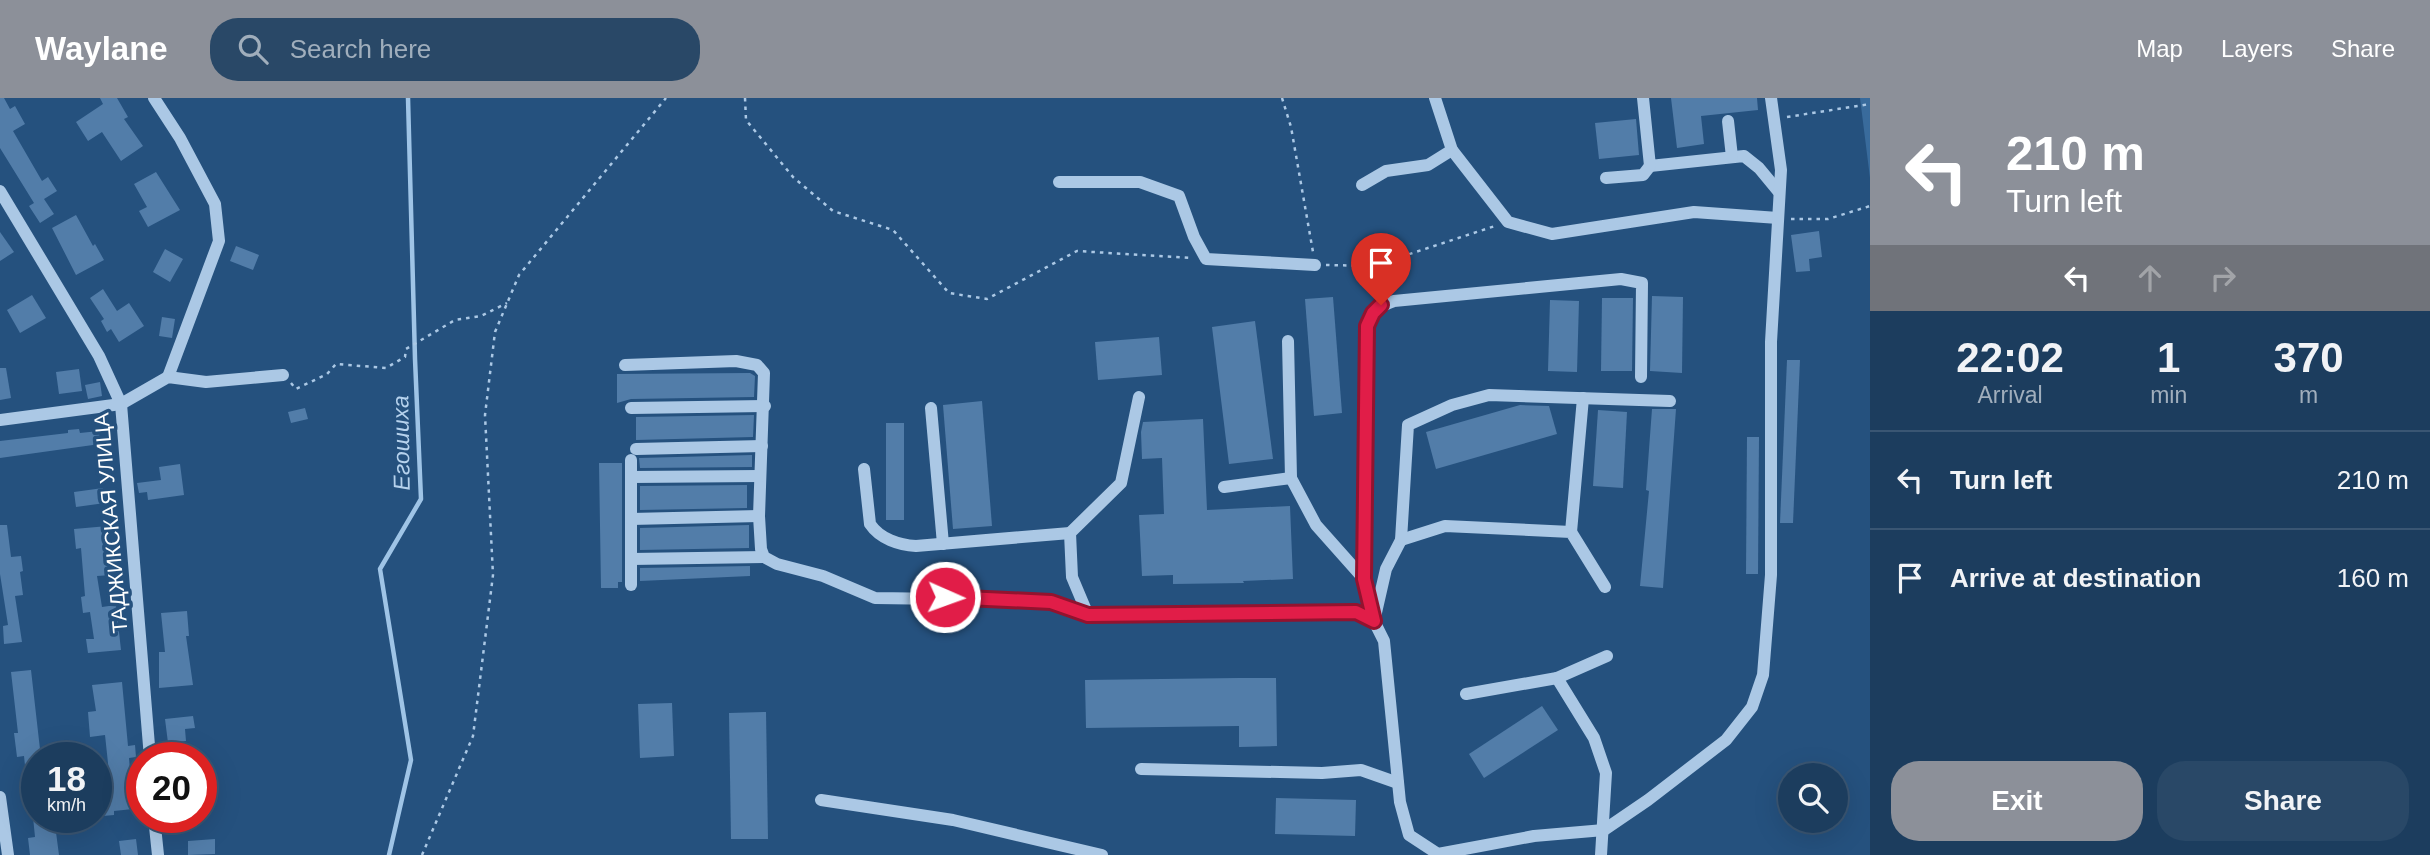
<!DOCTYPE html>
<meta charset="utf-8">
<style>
body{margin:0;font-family:Arial,sans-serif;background:#294867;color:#f1f3f6;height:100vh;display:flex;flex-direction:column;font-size:26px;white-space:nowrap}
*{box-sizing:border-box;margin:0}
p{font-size:23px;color:#a0aebc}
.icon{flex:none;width:38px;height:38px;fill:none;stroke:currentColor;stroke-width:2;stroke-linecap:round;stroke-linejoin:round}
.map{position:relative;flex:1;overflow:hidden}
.drawer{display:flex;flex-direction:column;background:#1c3d5e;width:560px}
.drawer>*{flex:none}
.top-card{background:#8c9099;color:#fff;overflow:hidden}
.fabs{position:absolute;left:1778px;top:665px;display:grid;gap:14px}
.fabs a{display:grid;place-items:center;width:70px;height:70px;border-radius:50%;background:#1c3d5e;box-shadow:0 7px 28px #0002,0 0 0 2px #3a5673;font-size:35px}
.speed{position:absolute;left:21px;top:644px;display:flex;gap:14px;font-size:35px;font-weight:700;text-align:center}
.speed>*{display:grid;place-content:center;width:91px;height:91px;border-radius:50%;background:#1c3d5e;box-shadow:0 7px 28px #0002,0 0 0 2px #3a5673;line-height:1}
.speed small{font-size:18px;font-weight:400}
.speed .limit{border:10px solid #d22;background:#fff;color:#111}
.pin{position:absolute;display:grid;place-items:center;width:60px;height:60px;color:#fff;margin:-72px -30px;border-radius:50% 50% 50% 0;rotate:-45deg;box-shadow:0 0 7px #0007}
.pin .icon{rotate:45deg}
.me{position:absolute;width:77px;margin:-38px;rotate:92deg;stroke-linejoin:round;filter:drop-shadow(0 0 5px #0008)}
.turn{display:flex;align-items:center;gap:24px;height:147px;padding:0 21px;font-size:32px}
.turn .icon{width:91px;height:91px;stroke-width:2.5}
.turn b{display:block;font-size:49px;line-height:60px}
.lanes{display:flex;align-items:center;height:66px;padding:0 21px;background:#0003;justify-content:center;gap:35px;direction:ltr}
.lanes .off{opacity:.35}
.eta{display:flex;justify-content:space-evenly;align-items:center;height:119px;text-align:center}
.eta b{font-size:42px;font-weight:700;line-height:49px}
.button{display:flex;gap:14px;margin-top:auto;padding:14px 21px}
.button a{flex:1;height:80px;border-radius:28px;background:#8c9099;color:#fff;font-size:28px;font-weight:700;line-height:80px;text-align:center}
.button a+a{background:#294867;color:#f1f3f6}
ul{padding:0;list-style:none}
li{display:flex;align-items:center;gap:21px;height:98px;padding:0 21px;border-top:2px solid #3a5673}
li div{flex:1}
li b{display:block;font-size:26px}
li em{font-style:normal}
header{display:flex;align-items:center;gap:42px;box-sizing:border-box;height:98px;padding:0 35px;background:#8c9099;color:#fff}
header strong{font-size:33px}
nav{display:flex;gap:38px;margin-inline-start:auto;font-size:24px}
.search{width:490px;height:63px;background:#294867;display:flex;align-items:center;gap:18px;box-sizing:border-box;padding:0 24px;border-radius:28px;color:#a0aebc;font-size:26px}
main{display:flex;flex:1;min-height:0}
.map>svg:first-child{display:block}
.green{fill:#396b9c}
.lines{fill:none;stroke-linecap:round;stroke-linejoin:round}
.stream{stroke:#9fc4e6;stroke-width:4.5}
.building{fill:#527da9}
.path{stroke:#abc8e5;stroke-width:2.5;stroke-dasharray:3.5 5;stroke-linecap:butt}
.minor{stroke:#abc8e5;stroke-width:12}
.route-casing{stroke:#92132f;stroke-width:18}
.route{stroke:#e11d48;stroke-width:12}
.labels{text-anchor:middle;stroke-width:7;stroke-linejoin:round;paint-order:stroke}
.street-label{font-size:21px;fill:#fff;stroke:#25517e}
.water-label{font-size:23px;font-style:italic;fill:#b6d2ed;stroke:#25517e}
</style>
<header>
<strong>Waylane</strong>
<div class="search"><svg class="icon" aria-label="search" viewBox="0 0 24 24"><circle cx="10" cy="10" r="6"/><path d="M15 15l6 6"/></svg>Search here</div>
<nav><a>Map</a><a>Layers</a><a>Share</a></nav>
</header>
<main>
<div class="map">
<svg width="1870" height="757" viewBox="0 0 1870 757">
<rect width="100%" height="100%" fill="#25517e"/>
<polygon class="green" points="1860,0 1870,0 1870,80"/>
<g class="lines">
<polyline class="stream" points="389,757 411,662 380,471 421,401 415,261 408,0"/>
</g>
<g class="building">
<polygon points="0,0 4,0 10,11 15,8 25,26 13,33 42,83 48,79 57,93 44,101 54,116 40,125 29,108 34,105 0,50"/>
<polygon points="100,0 117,0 128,19 124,21 143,48 121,63 102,34 88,43 76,24 103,6"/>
<polygon points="1671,0 1757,0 1758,12 1701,18 1704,46 1677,50"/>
<polygon points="1636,21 1639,57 1599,61 1595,25"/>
<polygon points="156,74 180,112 148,129 139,113 147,109 134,86"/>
<polygon points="76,117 93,148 95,146 104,162 76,177 52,130"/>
<polygon points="1819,133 1822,159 1809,161 1810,173 1796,174 1791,137"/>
<polygon points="0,134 14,154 0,163"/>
<polygon points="236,148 259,157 253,172 230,163"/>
<polygon points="165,151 183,161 170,184 153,174"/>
<polygon points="103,191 117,213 129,205 144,228 119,244 111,231 107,234 101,223 104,221 90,200"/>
<polygon points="32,197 46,220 20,235 7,212"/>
<polygon points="1652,198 1683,199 1682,275 1650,273"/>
<polygon points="1333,199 1342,315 1314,318 1305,201"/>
<polygon points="1602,200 1633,200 1632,273 1601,273"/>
<polygon points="1550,202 1579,203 1577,274 1548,273"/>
<polygon points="162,219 175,221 172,240 159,238"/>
<polygon points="1255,223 1273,361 1229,366 1212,229"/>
<polygon points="1159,239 1162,277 1098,282 1095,244"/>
<polygon points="1787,262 1800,262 1793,425 1780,425"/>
<polygon points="0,270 6,270 11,300 0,302"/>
<polygon points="79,271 82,293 59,296 56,274"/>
<polygon points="750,275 755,278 754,299 631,301 617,305 617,276"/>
<polygon points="100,284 102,298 88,301 85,287"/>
<polygon points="982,303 992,428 953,431 943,307"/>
<polygon points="1520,307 1549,308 1557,336 1436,371 1426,334"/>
<polygon points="305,310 308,321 291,325 288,314"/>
<polygon points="1652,311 1676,311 1663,490 1640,488 1649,393 1646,392"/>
<polygon points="1598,312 1627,314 1623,390 1593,388"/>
<polygon points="754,317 753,339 636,342 636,319"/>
<polygon points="1203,321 1207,412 1290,408 1293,481 1243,483 1244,485 1173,486 1173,477 1142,478 1139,417 1164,416 1162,360 1142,361 1141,334 1143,324"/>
<rect x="886" y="325" width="18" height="97"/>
<polygon points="79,331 80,335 99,333 100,346 0,360 0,343 68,335 68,332"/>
<polygon points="1747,339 1759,339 1758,476 1746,476"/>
<polygon points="752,357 752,369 640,370 639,360"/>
<polygon points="599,365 622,365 622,484 618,484 618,490 601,490"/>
<polygon points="180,366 184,397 148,402 147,394 139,395 137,385 161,382 159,369"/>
<polygon points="747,387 747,410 640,412 640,388"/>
<polygon points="103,390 105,405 76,409 74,394"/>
<polygon points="0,427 7,427 11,459 21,458 23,473 20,474 23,497 15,498 22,544 4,546 3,528 8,527 0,476"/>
<polygon points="749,427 749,450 640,452 640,430"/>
<polygon points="108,428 110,456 119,455 119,468 111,469 112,477 97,478 102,509 116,507 121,552 88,555 86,541 94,541 90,514 83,515 81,499 85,498 81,450 76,451 74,431"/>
<polygon points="750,468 750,478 640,483 640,470"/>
<polygon points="187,513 189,538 186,538 193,587 159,590 159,554 165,554 161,515"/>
<polygon points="31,572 41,660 37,660 37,675 26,677 24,658 17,659 14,635 18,635 11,574"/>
<polygon points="1238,580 1276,580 1277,648 1239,649 1239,628 1086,630 1085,582"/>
<polygon points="122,584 128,648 135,647 136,659 129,660 133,711 114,713 114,717 103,718 100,694 111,693 105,637 90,639 88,614 96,613 92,587"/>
<polygon points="672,605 674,658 640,660 638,606"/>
<polygon points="1542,608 1558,632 1484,680 1469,656"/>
<polygon points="766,614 768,741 731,741 729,615"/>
<polygon points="193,618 195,630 185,631 186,643 168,645 165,621"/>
<polygon points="1276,700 1356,702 1355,738 1275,736"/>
<polygon points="33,719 54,719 59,757 30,757 28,740 35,739"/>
<polygon points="136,741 138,757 121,757 119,743"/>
<polygon points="215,741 215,756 188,757 188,743"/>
</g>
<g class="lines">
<g class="path">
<polyline points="745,0 746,22 793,79 833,113 893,132 949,195 987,201 1077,153 1191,160"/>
<polyline points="1282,0 1291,29 1313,154"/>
<polyline points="1787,19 1870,6"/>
<polyline points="1791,121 1828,121 1870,108"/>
<polyline points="1326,167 1373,168 1495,128"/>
<polyline points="291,285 296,291 327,276 336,266 386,270 405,259 406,251 455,222 481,218 507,205"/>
<polyline points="422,757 473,638 493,477 485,317 495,234 519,177 666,0"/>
</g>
<g class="minor">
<polyline points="154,0 180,40 215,106 219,143 168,279"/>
<polyline points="1435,0 1452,52 1508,124 1552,136 1694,114 1778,120"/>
<polyline points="1643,0 1650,68 1744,58 1759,70 1778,93"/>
<polyline points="1728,23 1732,59"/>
<polyline points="1606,80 1643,77 1650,68"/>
<polyline points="1059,84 1140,84 1179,98 1194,139 1206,161 1315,167"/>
<polyline points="1362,87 1386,73 1428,67 1452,52"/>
<polyline points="0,93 99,258 121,306 150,660"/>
<polyline points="1288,243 1291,380 1316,427 1364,481 1374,523 1384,543 1400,704 1409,737 1438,756 1534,738 1604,732 1648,702 1726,642 1752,609 1763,577 1771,477 1771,244 1781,72 1771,0"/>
<polyline points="625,267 736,263 757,267 764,275 759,418 761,451 764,459 777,466 823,478 875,500 1017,502 1051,504 1088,517 1356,514 1374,523"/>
<polyline points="631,310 765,308"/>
<polyline points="931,310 943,446"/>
<polyline points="0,322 121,306 168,279 206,284 283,277"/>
<polyline points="636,351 762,348"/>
<polyline points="631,362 631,487"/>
<path d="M864 371 870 426C880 441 899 447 916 448L1070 435"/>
<polyline points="631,379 760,378"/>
<polyline points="1224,389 1291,380"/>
<polyline points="631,421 759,418"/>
<polyline points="1571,434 1583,300"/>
<polyline points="1401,442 1445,428 1571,434 1605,489"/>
<polyline points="631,461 764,459"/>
<path d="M1364 481 1367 228C1373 214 1379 208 1394 203L1621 181 1642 185 1641 279"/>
<polyline points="1088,517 1072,479 1070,435 1121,385 1139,299"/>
<polyline points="1375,519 1386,471 1401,442 1408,327 1452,307 1489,297 1670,303"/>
<polyline points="1557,580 1594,640 1606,675 1601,757"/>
<polyline points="1466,596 1557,580 1607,558"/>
<polyline points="1141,671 1322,675 1361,672 1398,685"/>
<polyline points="0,699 8,757"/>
<polyline points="821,702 953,722 1102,757"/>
<polyline points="154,719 158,757"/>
</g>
</g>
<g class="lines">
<defs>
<polyline id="route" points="945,499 1051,504 1088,517 1356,514 1374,523 1364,481 1367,228 1373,215 1381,207"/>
</defs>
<use href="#route" class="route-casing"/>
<use href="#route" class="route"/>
</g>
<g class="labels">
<g class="street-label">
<text transform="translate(111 425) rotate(-95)" y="7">ТАДЖИКСКАЯ УЛИЦА</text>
</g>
<g class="water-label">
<text transform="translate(401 345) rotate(-91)" y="8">Егошиха</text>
</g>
</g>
</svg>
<div class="fabs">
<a><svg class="icon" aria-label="search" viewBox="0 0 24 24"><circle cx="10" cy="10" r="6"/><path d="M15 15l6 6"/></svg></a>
</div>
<div class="speed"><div>18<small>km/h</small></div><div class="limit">20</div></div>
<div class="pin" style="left:1381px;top:207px;background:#d93025"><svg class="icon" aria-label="arrive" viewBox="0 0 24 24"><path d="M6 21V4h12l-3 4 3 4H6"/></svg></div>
<svg class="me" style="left:945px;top:499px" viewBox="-20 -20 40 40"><circle r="17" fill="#e11d48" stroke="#fff" stroke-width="3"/><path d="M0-11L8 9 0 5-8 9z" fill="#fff"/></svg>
</div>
<section class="drawer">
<div class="top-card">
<div class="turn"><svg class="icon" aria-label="left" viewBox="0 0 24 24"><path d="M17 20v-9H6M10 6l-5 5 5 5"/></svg><div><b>210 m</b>Turn left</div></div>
<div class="lanes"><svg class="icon" aria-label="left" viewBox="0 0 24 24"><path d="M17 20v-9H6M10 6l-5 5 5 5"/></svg><svg class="icon off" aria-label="ahead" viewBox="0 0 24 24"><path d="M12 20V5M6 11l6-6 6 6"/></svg><svg class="icon off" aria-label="right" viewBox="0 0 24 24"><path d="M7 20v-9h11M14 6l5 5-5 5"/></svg></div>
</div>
<div class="eta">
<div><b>22:02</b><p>Arrival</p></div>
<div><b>1</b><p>min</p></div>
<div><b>370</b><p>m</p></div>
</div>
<ul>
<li><svg class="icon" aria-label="left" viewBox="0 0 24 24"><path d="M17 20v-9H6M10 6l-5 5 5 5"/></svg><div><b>Turn left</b></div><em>210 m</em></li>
<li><svg class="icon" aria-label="arrive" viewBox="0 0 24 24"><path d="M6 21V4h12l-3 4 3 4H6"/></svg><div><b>Arrive at destination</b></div><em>160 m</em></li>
</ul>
<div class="button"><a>Exit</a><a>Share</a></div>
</section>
</main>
